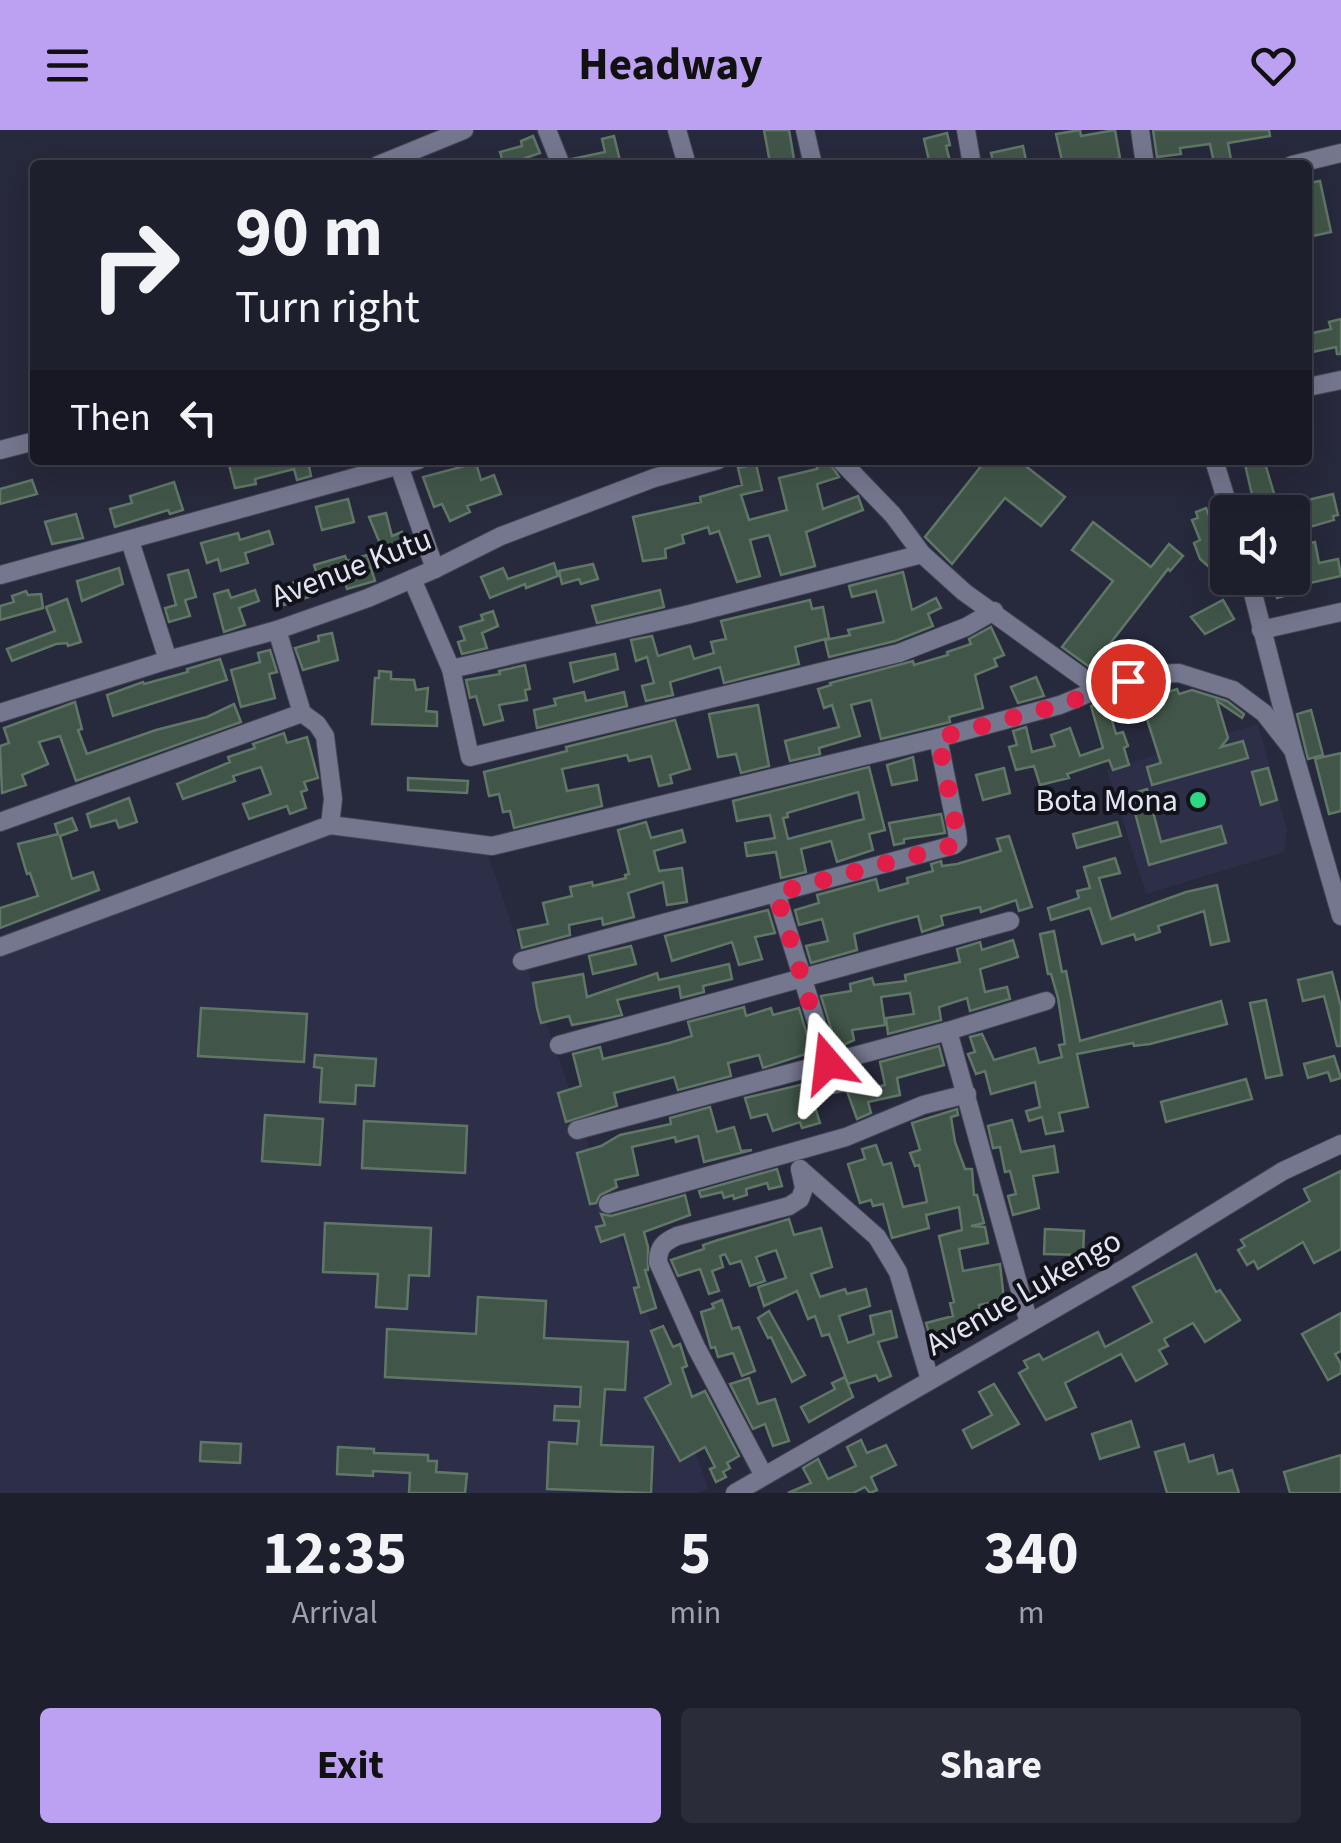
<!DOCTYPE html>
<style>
body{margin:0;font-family:"Source Sans 3",sans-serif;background:#2a2c39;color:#f1f3f6;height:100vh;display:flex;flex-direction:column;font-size:38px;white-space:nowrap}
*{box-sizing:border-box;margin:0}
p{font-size:32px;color:#a0a2aa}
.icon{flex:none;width:55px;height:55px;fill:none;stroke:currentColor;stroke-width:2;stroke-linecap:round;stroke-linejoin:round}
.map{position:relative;height:1363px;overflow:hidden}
.details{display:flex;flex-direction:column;background:#1d1f2d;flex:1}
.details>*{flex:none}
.banner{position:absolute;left:30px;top:30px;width:1282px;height:305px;border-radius:10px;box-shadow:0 10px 40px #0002,0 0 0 2px #3b3d49;background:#1d1f2d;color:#f1f3f6;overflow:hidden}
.buttons{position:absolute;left:1210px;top:365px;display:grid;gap:20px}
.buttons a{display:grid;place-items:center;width:100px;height:100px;border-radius:10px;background:#1d1f2d;box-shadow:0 10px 40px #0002,0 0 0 2px #3b3d49;font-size:50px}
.pin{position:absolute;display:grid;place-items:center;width:85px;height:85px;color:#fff;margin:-42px;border:5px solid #fff;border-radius:50%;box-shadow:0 2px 10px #0007}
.me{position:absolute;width:110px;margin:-55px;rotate:343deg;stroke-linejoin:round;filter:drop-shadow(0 0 8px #0008)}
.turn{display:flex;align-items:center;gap:35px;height:210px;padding:0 40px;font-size:45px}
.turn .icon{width:130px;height:130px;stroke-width:2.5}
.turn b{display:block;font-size:70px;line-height:85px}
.then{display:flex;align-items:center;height:95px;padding:0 40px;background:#0003;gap:20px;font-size:38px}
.eta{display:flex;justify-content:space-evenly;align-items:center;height:170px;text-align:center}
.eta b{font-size:60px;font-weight:700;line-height:70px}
.action{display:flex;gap:20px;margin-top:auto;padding:20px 40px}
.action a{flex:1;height:115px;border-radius:10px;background:#bca0f2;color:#111;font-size:40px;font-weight:700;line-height:115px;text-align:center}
.action a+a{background:#2a2c39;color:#f1f3f6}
header{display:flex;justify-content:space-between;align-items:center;height:130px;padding:0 40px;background:#bca0f2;color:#111;font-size:45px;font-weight:700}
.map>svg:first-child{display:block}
.built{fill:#2d2f49}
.building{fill:#415648;stroke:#607767;stroke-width:2.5;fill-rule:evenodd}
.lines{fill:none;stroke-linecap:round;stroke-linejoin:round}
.minor-casing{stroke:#434455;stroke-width:20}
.minor{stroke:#74778e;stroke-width:18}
.route{stroke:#e11d48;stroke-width:18;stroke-dasharray:0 32.4}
.poi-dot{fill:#2cd884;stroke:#12121b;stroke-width:4}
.labels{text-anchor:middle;stroke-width:8;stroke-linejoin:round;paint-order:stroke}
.street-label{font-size:32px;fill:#e3e4f2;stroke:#12121b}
.poi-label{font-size:32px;fill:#e3e4f2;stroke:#12121b;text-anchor:end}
</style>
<header><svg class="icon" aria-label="menu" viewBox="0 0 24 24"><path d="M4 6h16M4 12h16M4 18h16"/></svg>Headway<svg class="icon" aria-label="heart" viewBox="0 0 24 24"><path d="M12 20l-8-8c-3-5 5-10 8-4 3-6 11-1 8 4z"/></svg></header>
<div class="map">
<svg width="1341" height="1363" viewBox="0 0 1341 1363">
<rect width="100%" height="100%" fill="#27293c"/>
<g class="built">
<polygon points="1258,594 1287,700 1284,722 1146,764 1107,640"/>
<polygon points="334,699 484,714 708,1358 699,1363 0,1363 0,814"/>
</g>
<g class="building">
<polygon points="764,0 789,0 795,35 770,33"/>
<polygon points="1080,0 1081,6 1115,0 1120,28 1113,30 1114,35 1063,35 1056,4"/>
<polygon points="1153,0 1269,0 1270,6 1228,13 1231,30 1214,33 1210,14 1180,18 1181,24 1157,27"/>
<polygon points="947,3 950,15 946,16 951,35 930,35 924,9"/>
<polygon points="533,6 540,23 517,31 518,35 504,35 500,22 522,16 521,11"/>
<polygon points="614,6 621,35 573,35 572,29 605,22 602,9"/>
<polygon points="1023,16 1027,35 994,35 991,23"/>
<polygon points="1320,51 1331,102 1308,107 1308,53"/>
<polygon points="1341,189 1341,224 1337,224 1336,217 1308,223 1308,204 1331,199 1329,192"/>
<polygon points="252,330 316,330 316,334 309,336 311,346 297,350 294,339 255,349 256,354 235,358 229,335"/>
<polygon points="819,330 828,330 839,347 817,354 823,379 858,366 863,380 806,402 815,436 781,445 769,405 750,410 760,446 737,452 719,401 710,404 708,397 682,405 684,413 665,419 666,428 643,431 633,387 701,372 700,367 742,355 738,338 756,334 762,360 741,365 749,390 787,380 779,348 817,339"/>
<polygon points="986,330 1018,330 1065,367 1041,396 1005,368 952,434 925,407"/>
<polygon points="1244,330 1264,330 1278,377 1333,364 1338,385 1333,386 1334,390 1303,399 1299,382 1256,382"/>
<polygon points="476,333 481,350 494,345 501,364 467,376 470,382 450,391 442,374 434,377 423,347"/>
<polygon points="32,350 37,364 0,374 0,359"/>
<polygon points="174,352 183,380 170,384 168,380 115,397 110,379 132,373 130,366"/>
<polygon points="348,369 354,392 322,400 316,377"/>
<polygon points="1206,378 1228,433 1228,437 1215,442 1200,429 1194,413 1200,410 1192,390 1198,388 1196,382"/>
<polygon points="386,383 392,406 402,402 406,413 383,421 369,387"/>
<polygon points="76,384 83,408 52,414 45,392"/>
<polygon points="1093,392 1151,437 1169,414 1183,426 1170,441 1168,439 1091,538 1062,517 1113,451 1072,420"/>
<polygon points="269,401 273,414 245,423 248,433 221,441 218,429 207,433 201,413 238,403 240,410"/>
<polygon points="1315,412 1319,433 1338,429 1341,446 1292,457 1288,465 1277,468 1272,449 1296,448 1292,417"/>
<polygon points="367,425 375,451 347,459 342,443 319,450 314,435 345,426 347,431"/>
<polygon points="554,433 558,446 526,458 525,454 490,468 481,447 503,438 508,449"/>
<polygon points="593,434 598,449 581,454 579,449 562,454 559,441"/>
<polygon points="119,438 123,454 82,471 77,451"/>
<polygon points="188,440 196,467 185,470 190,486 169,492 165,478 176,475 168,445"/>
<polygon points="903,442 912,480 936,468 941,478 928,484 933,496 895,511 829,527 825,510 850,505 848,500 884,492 876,461 852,467 849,456"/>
<polygon points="306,449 312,466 284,475 278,457"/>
<polygon points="228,460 231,468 255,460 259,471 239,478 245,495 224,502 214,464"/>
<polygon points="660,460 664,477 597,493 592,476"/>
<polygon points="26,461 28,465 41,464 43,478 0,490 0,476 14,472 12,466"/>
<polygon points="67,469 81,512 68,516 67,513 56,514 12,531 7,519 55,501 46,477"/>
<polygon points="810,470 812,479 823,477 829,508 795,517 799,534 724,553 720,537 670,552 673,565 646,571 642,556 654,553 647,527 636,531 631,510 652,506 658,526 690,516 694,529 714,523 711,512 726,509 721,491"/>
<polygon points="1223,470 1234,489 1205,504 1191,487"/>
<polygon points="493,481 498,496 482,503 487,518 462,524 458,512 465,510 460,497 483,490 481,485"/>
<polygon points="991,497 1004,525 994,529 997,536 975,545 983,578 949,587 950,592 881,609 871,570 851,575 860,606 819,618 820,624 790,631 785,611 839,597 832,575 824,578 818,559 831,555 830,553 913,531 914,535 948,525 947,522 971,514 969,509"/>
<polygon points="332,503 338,530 303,540 295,518 319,511 318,506"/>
<polygon points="270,520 277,542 269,544 275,568 241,577 231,540 260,532 258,523"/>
<polygon points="615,524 618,539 574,552 570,533"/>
<polygon points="220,529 227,550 113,586 107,565 143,552 144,554 188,542 187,539"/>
<polygon points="525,535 530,559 525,560 527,570 499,575 503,590 484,595 476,566 470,568 466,550 500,544 499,541"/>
<polygon points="379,541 391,542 391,549 414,550 416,560 428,558 426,581 437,582 437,596 372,594 375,548 379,548"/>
<polygon points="1036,547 1044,566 1018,573 1011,557"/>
<polygon points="1177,559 1179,564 1192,560 1227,571 1244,584 1242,588 1217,571 1228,608 1221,617 1243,611 1248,628 1152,655 1147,637 1161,633 1146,586 1161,576 1158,565"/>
<polygon points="584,562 586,571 624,562 627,576 537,598 534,580 556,575 554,569"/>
<polygon points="1106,570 1116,604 1123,602 1128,616 1124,618 1129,635 1113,640 1109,630 1067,644 1069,648 1040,655 1034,636 1016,640 1009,617 1017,615 1013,601 1026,597 1032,622 1055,616 1051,605 1070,598 1080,626 1103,618 1091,576"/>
<polygon points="75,572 82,599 78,600 87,624 156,600 207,587 234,574 241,592 76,651 60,606 39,612 48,634 22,645 26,655 2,663 0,616 9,613 4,598"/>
<polygon points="758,575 769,636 741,643 736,624 718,627 709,584"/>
<polygon points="1311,580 1323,625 1308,629 1297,584"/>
<polygon points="675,590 690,639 670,645 672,653 659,656 651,626 629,631 627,625 562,639 567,661 598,655 602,676 514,698 510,681 503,682 499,664 489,666 484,642 567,621 566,617"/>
<polygon points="284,603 287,613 307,607 318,648 304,652 307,660 301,662 306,678 290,684 287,676 249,689 243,674 271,664 261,637 233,646 235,651 183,669 177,654 230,632 228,627 255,618 253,614"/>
<polygon points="1341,623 1341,681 1329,684 1315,629"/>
<polygon points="913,627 917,650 892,655 887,635"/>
<path d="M869 637 885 700 869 704 873 720 837 732 831 711 801 719 806 742 781 748 776 722 747 726 745 713 775 708 770 685 737 691 733 671ZM858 662 864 689 788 709 783 688 788 687 787 683Z"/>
<polygon points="1004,638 1010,663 983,670 976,645"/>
<polygon points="1268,638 1277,670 1261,675 1252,642"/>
<polygon points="408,648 468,651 467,663 408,660"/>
<polygon points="1147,659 1161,712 1221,696 1226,713 1149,735 1130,664"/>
<polygon points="129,668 137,692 119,698 116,690 91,697 87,684"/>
<polygon points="941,684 945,703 904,709 904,713 894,715 889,693"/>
<polygon points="72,688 77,700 60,706 72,749 93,742 99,760 0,798 0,778 38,766 30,743 27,744 18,714 58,704 55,694"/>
<polygon points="646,692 651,708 682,700 685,712 654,721 659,741 682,738 687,772 667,775 663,752 628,763 634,787 603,795 602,788 569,795 570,805 522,818 518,800 548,794 543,773 572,766 570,757 592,752 593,756 626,748 625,745 629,744 618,700"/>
<polygon points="1117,692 1121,706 1077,718 1073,704"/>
<polygon points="1009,706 1032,777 1019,781 1016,770 981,782 980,777 941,786 943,795 922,802 918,786 881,796 854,804 857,820 811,833 806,816 828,811 822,789 799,795 795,780 819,773 817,765 876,749 879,761 908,753 907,748 933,741 931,734 941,731 942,736 957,734 1001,721 997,709"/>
<polygon points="1115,728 1120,743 1099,748 1111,789 1186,762 1217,755 1229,811 1211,815 1204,781 1158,796 1160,802 1136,810 1134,804 1102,814 1090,778 1051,790 1048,778 1079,768 1077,761 1090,758 1084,737"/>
<polygon points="768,780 775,803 755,807 762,829 739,835 732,812 672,831 665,806"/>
<polygon points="1054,801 1062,842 1066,841 1080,911 1221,871 1227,894 1150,914 1134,916 1133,913 1077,924 1088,977 1059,983 1063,1001 1046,1004 1042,987 1029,991 1026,981 1040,977 1035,952 991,964 985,941 976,944 968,924 975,922 970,907 982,904 994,930 1035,918 1039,933 1062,927 1059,915 1065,914 1058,868 1051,844 1048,844 1040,804"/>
<polygon points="1013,810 1018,827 980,839 985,862 1007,857 1010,869 970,881 967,868 939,877 941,890 888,904 886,888 914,884 910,863 881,867 885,895 852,900 854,910 837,918 821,866 851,861 850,854 872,848 874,855 906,851 905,845 960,832 957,819 980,812 982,820"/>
<polygon points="631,816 636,834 593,844 589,826"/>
<polygon points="729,834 732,849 703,856 704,862 681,868 679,856 617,870 622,885 609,888 572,895 569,886 541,893 537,878 533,853 583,844 587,867 657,843 659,850"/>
<polygon points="1332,842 1341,877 1341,916 1337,916 1324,866 1303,871 1298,850"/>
<polygon points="1266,870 1282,945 1266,948 1250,873"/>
<polygon points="744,877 746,886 771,878 773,885 799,878 812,922 763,938 759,925 728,933 731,946 678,960 674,947 614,963 617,976 566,992 558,963 581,956 573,924 600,917 603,929 669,913 692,906 688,892"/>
<polygon points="201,878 307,884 304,932 198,926"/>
<polygon points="939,916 944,935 897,948 900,965 868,972 871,983 857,989 847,961 842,961 812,968 820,993 802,998 800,992 773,1001 767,984 751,988 745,968 859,941 865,960 885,955 880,932"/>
<polygon points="315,925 376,929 374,956 356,955 355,974 320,972 322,938 314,937"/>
<polygon points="1334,926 1341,948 1331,951 1328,942 1308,948 1304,934"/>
<polygon points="1246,949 1252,969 1166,992 1161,972"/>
<polygon points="710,977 717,1002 734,997 741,1021 752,1020 704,1032 698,1006 676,1012 675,1007 632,1017 638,1045 615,1050 617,1057 600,1065 596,1073 590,1074 577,1023 601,1016 620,1005 671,994 670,988"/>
<polygon points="957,979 958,985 951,987 955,1012 965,1039 972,1039 974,1065 977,1065 984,1093 971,1096 985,1097 988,1113 959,1119 963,1141 1000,1134 1004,1170 979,1175 983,1191 952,1199 953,1205 931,1210 926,1193 953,1186 950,1173 954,1172 939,1106 962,1100 959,1077 926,1085 929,1098 892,1108 883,1074 873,1076 871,1070 860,1073 848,1034 865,1029 862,1019 876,1015 883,1035 891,1033 903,1077 927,1072 919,1035 915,1036 910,1023 920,1020 912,993"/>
<polygon points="265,985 323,989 320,1035 262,1031"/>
<polygon points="1012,990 1021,1022 1054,1016 1058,1042 1033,1046 1039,1078 1013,1085 1008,1066 1016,1064 1010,1041 1005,1042 1000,1017 993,1018 988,996"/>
<polygon points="364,991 467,996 465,1043 362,1038"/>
<polygon points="777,1039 782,1056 769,1059 767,1053 746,1059 747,1065 734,1069 733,1065 724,1068 722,1062 701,1067 699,1061"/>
<polygon points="1341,1041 1341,1119 1314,1133 1303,1112 1258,1139 1254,1131 1247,1135 1238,1120 1245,1116 1241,1110 1310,1071 1304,1059"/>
<polygon points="685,1065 690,1085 644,1102 648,1117 648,1140 645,1140 656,1178 641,1183 634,1158 639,1157 624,1104 601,1112 596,1097 605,1095 601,1084 611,1086"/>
<polygon points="789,1089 794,1105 821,1098 832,1137 811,1144 820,1167 845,1159 847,1164 866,1159 870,1176 839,1186 848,1213 874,1204 870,1186 891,1181 897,1207 878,1212 891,1246 879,1251 876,1245 848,1254 829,1204 822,1206 815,1186 808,1189 797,1161 764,1176 758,1157 786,1148 776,1120 756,1127 765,1151 750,1156 741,1131 730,1134 725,1124 720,1126 723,1137 712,1141 719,1161 709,1164 700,1139 678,1146 671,1130 704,1119 703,1115 718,1110"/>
<polygon points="325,1093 431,1098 429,1146 409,1145 407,1179 376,1177 378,1144 323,1142"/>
<polygon points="1045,1099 1084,1101 1083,1125 1044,1124"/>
<polygon points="1196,1124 1216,1162 1220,1160 1240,1190 1205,1212 1193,1193 1164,1209 1168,1216 1159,1220 1167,1234 1136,1251 1121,1224 1065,1253 1076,1277 1046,1290 1019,1243 1028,1238 1024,1231 1039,1224 1043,1230 1098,1202 1105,1217 1152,1192 1133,1157"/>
<polygon points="478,1167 546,1171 544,1208 628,1212 625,1260 605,1259 601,1315 653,1317 651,1363 547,1359 549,1312 577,1314 579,1291 554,1290 555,1276 580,1277 581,1257 385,1247 387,1199 476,1204"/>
<polygon points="722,1170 732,1199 739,1197 755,1241 742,1246 733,1223 718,1227 715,1217 711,1218 701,1182 714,1178 712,1174"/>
<polygon points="769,1181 805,1245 792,1252 771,1207 768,1208 758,1188"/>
<polygon points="1341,1183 1341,1221 1335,1224 1341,1234 1341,1243 1328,1250 1302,1204"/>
<polygon points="663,1196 673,1217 680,1214 687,1236 682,1238 692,1267 705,1261 739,1326 727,1333 730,1338 723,1342 726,1347 716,1352 710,1339 715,1337 705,1317 680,1331 645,1268 671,1254 651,1201"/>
<polygon points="845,1247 853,1267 809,1292 801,1277 835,1259 832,1253"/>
<polygon points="749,1248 758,1274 775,1269 789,1311 773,1316 765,1294 753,1299 730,1254"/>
<polygon points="994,1254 1019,1294 972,1318 963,1300 992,1285 979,1262"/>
<polygon points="1131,1291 1139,1317 1100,1329 1092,1304"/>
<polygon points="861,1310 867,1323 886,1315 896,1335 871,1347 877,1360 870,1363 865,1357 853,1363 788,1363 811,1353 803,1338 818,1329 828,1349 856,1336 847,1317"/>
<polygon points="201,1312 241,1314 240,1333 200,1331"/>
<polygon points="1184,1314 1189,1332 1213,1325 1218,1344 1232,1340 1239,1363 1167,1363 1155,1322"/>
<polygon points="338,1317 374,1319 374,1323 428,1325 428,1331 437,1331 436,1342 467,1344 465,1363 409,1363 410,1343 373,1341 373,1346 337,1344"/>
<polygon points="1341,1325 1341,1363 1290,1363 1284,1342"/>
</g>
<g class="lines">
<defs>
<g id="minor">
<polyline points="547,0 561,35"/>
<polyline points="677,0 687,35"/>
<polyline points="805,0 813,35"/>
<polyline points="966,0 972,35"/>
<polyline points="1140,0 1145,35"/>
<polyline points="378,35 464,0"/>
<polyline points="1292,35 1341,23"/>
<polyline points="1308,257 1341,250"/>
<polyline points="0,320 35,311"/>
<polyline points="397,330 435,439"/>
<polyline points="840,330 893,385 922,424 964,462 1099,559"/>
<polyline points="1214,330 1230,382"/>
<polyline points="130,411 168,530"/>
<polyline points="0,445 418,330"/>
<polyline points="1249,448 1293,620 1341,786"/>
<polyline points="412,449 451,539 470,627 899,523 966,497 994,481"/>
<polyline points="277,500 302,583 317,594 325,606 333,669 330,695"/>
<polyline points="1261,500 1341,482"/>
<polyline points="451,539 690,484 922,424"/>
<polyline points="0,583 168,530 277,500 368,468 435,439 501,406 654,348 718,330"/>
<polyline points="0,692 302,583"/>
<polyline points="776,763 829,933"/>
<polyline points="0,817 330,695 492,716 938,608 1060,575 1099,559 1155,544 1179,543 1233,560 1264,583 1293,620"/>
<polyline points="522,831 954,715 958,711 957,702 938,608"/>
<polyline points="948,901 1029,1193"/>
<polyline points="559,915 1010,791"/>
<polyline points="577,1000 948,901 1046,871"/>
<polyline points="800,1039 877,1107 898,1142 930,1250"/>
<polyline points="608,1074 846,1007 923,975 967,964"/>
<path d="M764 1346 696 1217 658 1132C658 1117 664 1112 677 1106L789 1076 800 1069 804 1058 800 1039"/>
<polyline points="735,1363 1127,1137 1283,1041 1341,1014"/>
</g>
</defs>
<use href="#minor" class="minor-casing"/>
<use href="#minor" class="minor"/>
</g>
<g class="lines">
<polyline class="route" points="828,933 776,763 954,715 958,711 957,702 938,608 1060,575 1128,551"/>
</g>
<circle class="poi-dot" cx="1198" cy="670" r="10"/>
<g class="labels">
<g class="street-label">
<text transform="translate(351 437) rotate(-21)" y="11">Avenue Kutu</text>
<text transform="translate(1023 1162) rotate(-30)" y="11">Avenue Lukengo</text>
</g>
<g class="poi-label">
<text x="1178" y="681">Bota Mona</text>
</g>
</g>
</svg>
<div class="buttons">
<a><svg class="icon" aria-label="sound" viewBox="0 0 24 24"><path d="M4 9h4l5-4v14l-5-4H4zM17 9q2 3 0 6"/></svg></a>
</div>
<div class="pin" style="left:1128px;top:551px;background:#d93025"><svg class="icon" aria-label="arrive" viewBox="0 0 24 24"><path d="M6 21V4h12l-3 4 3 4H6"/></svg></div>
<svg class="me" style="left:828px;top:933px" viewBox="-20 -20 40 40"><path d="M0-17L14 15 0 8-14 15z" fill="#e11d48" stroke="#fff" stroke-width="4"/></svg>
<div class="banner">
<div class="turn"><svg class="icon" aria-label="right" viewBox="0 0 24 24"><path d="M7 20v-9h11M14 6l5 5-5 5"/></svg><div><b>90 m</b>Turn right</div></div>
<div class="then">Then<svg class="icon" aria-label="left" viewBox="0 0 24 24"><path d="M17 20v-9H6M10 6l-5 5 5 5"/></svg></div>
</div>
</div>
<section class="details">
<div class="eta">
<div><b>12:35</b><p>Arrival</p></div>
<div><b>5</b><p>min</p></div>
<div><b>340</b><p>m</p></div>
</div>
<div class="action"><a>Exit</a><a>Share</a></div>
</section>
